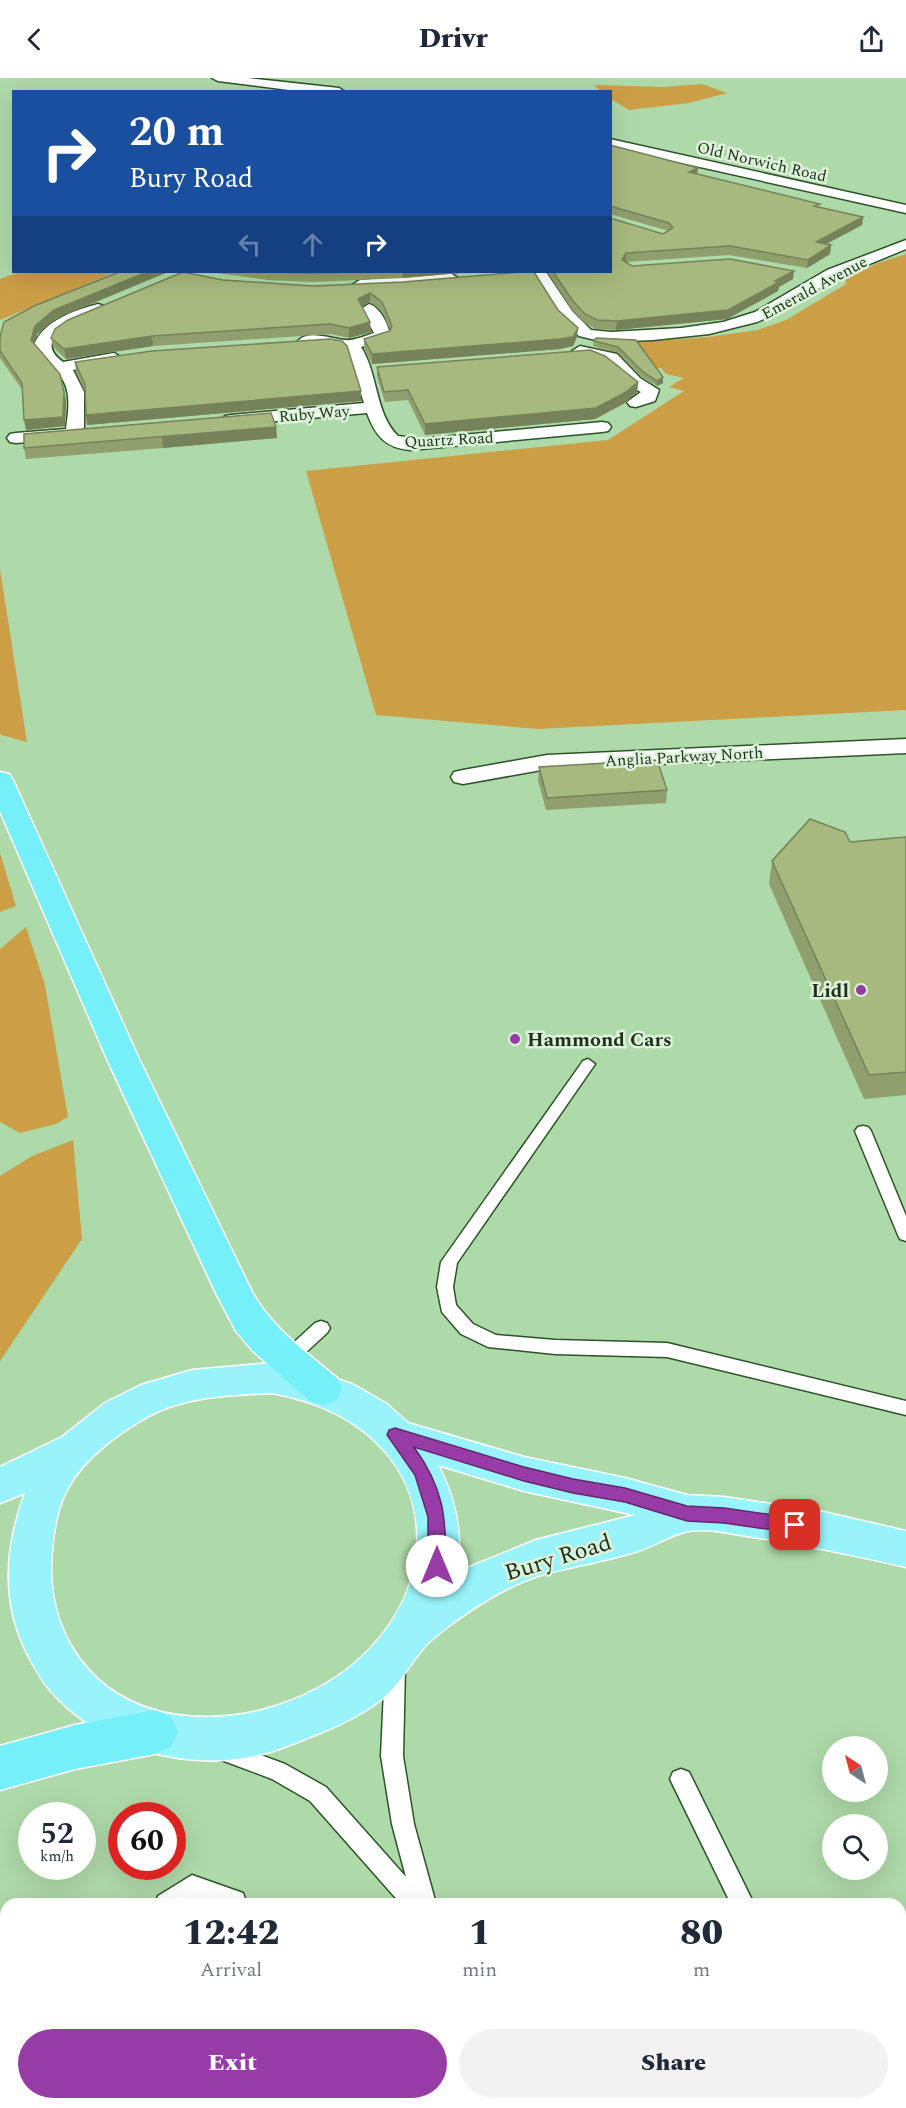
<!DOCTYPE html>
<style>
body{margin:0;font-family:Spectral,serif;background:#f2f2f3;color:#1f2937;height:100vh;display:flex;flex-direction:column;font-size:22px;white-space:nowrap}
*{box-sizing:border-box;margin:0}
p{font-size:20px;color:#747a83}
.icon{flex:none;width:33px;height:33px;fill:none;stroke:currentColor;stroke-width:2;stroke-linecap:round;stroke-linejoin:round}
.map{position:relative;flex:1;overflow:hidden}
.sheet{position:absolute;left:0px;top:1820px;width:906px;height:212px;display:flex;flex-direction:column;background:#fff;border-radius:18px 18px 0 0;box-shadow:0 6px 24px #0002}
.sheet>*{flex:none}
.guide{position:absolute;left:12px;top:12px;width:600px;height:183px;border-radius:0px;box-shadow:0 6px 24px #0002;background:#1a4fa0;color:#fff;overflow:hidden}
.needle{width:39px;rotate:324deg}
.controls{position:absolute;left:822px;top:1658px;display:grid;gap:12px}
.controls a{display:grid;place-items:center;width:66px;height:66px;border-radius:50%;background:#fff;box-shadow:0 6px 24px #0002;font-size:30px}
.speed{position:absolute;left:18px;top:1724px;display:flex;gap:12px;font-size:30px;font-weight:700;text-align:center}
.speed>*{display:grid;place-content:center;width:78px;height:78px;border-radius:50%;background:#fff;box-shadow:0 6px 24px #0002;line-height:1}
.speed small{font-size:15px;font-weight:400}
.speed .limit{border:9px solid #d22;background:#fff;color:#111}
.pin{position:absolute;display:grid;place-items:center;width:51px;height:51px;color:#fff;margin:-26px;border-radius:12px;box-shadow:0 3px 9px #0006}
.me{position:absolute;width:66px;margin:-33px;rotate:0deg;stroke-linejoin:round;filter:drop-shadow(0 0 4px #0008)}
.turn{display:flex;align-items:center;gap:21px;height:126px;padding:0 18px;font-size:27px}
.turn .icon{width:78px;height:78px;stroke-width:2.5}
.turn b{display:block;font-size:42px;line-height:51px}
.lanes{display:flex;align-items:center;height:57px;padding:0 18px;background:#0003;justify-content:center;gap:30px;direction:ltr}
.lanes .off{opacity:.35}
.eta{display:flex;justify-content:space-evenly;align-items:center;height:102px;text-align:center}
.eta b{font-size:36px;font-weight:800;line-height:42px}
.action{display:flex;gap:12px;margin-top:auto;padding:12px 18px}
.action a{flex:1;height:69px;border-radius:36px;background:#973ca6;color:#fff;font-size:24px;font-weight:800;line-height:69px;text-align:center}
.action a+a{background:#f2f2f3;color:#1f2937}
header{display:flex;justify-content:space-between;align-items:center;height:78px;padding:0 18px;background:#fff;font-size:27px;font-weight:800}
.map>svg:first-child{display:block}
.green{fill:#cc9f46}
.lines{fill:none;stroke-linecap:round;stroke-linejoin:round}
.service-casing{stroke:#2d5329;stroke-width:3}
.minor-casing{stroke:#2d5329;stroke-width:3}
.primary-casing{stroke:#fff;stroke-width:3}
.trunk-casing{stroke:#fff;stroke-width:3}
.service{fill:#fff;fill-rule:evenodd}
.minor{fill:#fff;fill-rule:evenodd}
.primary{fill:#98f4fa;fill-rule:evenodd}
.trunk{fill:#76f0f8;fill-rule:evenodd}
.wall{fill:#909f6d}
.shaded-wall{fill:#768259}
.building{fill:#a8b97f;stroke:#768259;stroke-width:1.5}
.route{fill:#973ca6;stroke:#62276c;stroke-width:1.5}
.poi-dot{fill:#973ca6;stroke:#ddf3da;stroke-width:2}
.labels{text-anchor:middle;stroke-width:5;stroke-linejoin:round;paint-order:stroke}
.far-street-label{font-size:16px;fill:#1f301d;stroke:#ddf3da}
.poi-label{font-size:20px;font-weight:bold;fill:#1f301d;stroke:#ddf3da;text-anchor:end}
.near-street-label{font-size:24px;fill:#1f301d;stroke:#ddf3da}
</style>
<header><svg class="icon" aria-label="back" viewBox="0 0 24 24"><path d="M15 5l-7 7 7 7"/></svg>Drivr<svg class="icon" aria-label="share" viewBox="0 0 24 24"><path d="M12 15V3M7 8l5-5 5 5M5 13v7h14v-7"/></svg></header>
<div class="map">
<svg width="906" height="2030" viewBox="0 0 906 2030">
<rect width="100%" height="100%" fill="#aed9a8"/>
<g class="green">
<polygon points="702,6 727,15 689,25 629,32 611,21 610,14 600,13 594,7 663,9"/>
<path d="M906 176V632L538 651 376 637 306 393 608 362 684 313 669 309 684 300 666 296 661 290 637 293C626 280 615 272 598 270L600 267 708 259 758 252 786 242 846 206 845 201 878 185Z"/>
<polygon points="19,194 115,194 0,242 0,201"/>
<polygon points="0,491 27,664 1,657 0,654"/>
<polygon points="0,775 16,828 0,834"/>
<polygon points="26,849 45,907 68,1039 56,1046 20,1055 0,1044 0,871"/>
<polygon points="73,1062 82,1161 0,1283 0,1098 32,1078"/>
</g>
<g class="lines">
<defs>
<g id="service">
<polygon points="588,981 595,986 593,989 457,1185 453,1209 456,1227 473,1246 496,1257 555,1262 667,1265 906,1323 906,1337 667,1279 555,1276 488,1269 461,1256 442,1234 437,1209 441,1184 583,983"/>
<polygon points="863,1048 868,1049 871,1053 906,1138 906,1163 900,1161 898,1157 855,1053 858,1049"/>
<polygon points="321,1243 327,1245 330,1250 327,1255 292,1287 286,1289 280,1287 277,1282 280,1277 315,1245"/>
<polygon points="395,1581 402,1583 405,1590 403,1678 414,1746 436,1826 401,1826 310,1723 272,1701 216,1680 213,1673 216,1666 223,1663 285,1686 326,1709 406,1799 392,1746 381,1678 385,1590 388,1583"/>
<polygon points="681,1691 689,1694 754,1826 731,1826 670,1701 673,1694"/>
<polygon points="192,1797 243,1815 247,1826 210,1826 194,1820 186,1826 155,1826 158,1818"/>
<rect x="0" y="1859" width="6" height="22"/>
<polygon points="6,1885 6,1908 0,1911 0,1887"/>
<polygon points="103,2025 127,2025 129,2030 105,2030"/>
<polygon points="147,2025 171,2025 172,2030 148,2030"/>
<polygon points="309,2025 333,2025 335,2030 311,2030"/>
<polygon points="563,2025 592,2025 594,2030 565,2030"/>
<polygon points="732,2025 756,2025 754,2030 730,2030"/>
</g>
<g id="minor">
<polygon points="212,0 248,0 339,10 345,14 304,14 218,3"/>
<polygon points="610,61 906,127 906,135 610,69"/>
<polygon points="906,162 906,171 838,199 784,232 757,244 709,256 653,262 604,264 579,258 560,240 531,194 546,194 572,233 591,252 611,254 681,250 723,244 755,234 827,192"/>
<polygon points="450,195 458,200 455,203 360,212 352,207 360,202"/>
<path d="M98 226 104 228 106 231 104 234C84 242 28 258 63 284L114 275 122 280 114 285 73 292 84 314V355L81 359 75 360 16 365 10 364 7 360 10 356 16 355 66 351C68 335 72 314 61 299 52 286 39 284 34 267 43 243 75 232 98 226Z"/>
<path d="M369 226C380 229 389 247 390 258L388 261 361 269C378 295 375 336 398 358L420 361 602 344 608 345 611 349 608 353 602 354 410 372C385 370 375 357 367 335L231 347 225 346 222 342 225 338 231 337 364 325 348 274 329 268H306L298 263C308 251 332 261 345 262 353 263 365 258 374 255L361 231Z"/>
<polygon points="580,268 617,276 640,300 659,312 655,323 636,329 630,328 627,324 641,314 628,308 605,284 574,277 572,273"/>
<polygon points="906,661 906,675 547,691 463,706 454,704 451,699 454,694 463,692 547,677"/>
</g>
<path id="primary" d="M272 1285 316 1294 352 1306 387 1326 408 1345 524 1379 625 1400 687 1417 724 1419 819 1433 906 1453V1489C853 1477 800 1466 747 1458 729 1455 706 1450 689 1453 671 1456 653 1469 635 1474 605 1483 574 1488 544 1496 514 1505 483 1523 457 1542 447 1549 434 1559 426 1567 410 1585 401 1605 382 1621 360 1638 336 1649 310 1659 291 1667 270 1675 250 1679 177 1692 98 1667 50 1612 40 1601 35 1589 28 1577 1 1525 5 1469 25 1415L0 1425V1389L62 1359 105 1325 141 1307 192 1292ZM272 1315C475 1352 455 1571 276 1628 239 1640 195 1643 157 1633 79 1611 42 1540 53 1463 55 1445 59 1426 68 1410 84 1380 120 1354 149 1338 186 1318 231 1317 272 1315ZM438 1387 524 1413 635 1437 536 1462 472 1488 456 1497C464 1458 456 1422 438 1387Z"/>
<g id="trunk">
<path d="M0 694 9 696 13 702 139 981 252 1214C272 1250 306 1274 337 1300L342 1311 337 1322 323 1327 309 1322 253 1273 236 1253 216 1215 107 981 0 733Z"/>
<polygon points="155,1632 171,1639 178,1654 171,1669 155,1676 75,1691 0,1712 0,1668 75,1647"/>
</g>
</defs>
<use href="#service" class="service-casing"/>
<use href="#minor" class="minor-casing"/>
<use href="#primary" class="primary-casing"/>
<use href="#trunk" class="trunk-casing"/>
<use href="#service" class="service"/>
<use href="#minor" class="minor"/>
<use href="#primary" class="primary"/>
<use href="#trunk" class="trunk"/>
</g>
<g class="wall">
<polygon points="610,67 697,96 820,130 863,139 862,147 826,166 831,167 830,176 807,190 729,177 626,184 632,188 793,201 779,209 778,213 727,241 616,252 596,251 585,245 572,232 547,194 610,194 610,140 663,156 669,153 610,136"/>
<polygon points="209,194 472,194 403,200 313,204 268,202"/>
<polygon points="223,202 558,232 577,259 573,268 560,271 372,286 364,270 364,261 390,252 382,233 370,224 362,228 371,254 349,260 331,256 153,268 66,281 53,269 51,260"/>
<polygon points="55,241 37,256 34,266 64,314 66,323 65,348 26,352 23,313 0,280 0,259"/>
<polygon points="636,262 663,305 657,308 641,298 617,274 593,268 594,263"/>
<polygon points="75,284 361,313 361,323 87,347 86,337 85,314 76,294"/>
<polygon points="377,289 638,304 637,314 625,325 595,341 425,357 408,322 385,324 377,299"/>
<polygon points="276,349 277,360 163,370 26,381 24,370"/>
<polygon points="539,689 667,712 666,725 546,732 538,702"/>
<polygon points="906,759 906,1017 864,1021 769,806 772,783 850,764"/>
</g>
<g class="shaded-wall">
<polygon points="698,90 697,98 689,94"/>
<polygon points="863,139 862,147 815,172 816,164"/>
<polygon points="831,167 830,176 807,190 808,182"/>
<polygon points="626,175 626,184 621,191 622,182"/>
<polygon points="794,193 793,201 779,209 778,213 727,241 616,252 617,243 775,203"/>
<polygon points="147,194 168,194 55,241 37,256 32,271 31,262 35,248 54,232"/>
<polygon points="403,194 472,194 403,200"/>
<polygon points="370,215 370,224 359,230 358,221"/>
<polygon points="370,244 371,254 349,260 349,250"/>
<polygon points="578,250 577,259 573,268 560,271 372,286 372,276"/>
<polygon points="152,258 153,268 66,281 64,271"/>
<polygon points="663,299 663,305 657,308 657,303"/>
<polygon points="638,304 637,314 625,325 595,341 425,357 425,346"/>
<polygon points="361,313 361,323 87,347 86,337"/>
<polygon points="64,314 66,323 65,348 26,352 24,342"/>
<polygon points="276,349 277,360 163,370 162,359"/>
<polygon points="95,2025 98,2025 99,2030 96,2030"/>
</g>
<g class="building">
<polygon points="610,67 698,90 689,94 820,126 814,128 863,139 816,164 831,167 808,182 730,168 626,175 622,182 632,188 730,181 794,193 775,203 779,204 728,232 617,243 597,242 585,236 573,223 553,194 610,194 610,140 663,156 673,150 669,145 610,128"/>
<polygon points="119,194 147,194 54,232 35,248 31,262 60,296 64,314 63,339 24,342 22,305 0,273 0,259 4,244 34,228"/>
<polygon points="183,194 223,202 313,208 403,204 521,194 534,194 558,232 578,250 573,259 560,261 372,276 364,261 390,253 392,248 382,224 370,215 358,221 370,244 349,250 330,246 152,258 64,271 51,260 55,251 68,242"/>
<polygon points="273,194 352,194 313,195"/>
<polygon points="596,260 636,262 663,299 657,303 642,293 618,269 594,263"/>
<polygon points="330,261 342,263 347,268 361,313 86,337 85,307 75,284 152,273"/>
<polygon points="590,272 605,278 638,304 626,314 596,330 425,346 408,312 384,314 377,289"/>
<polygon points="271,335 276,349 24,370 24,356"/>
<polygon points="657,682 667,712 547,720 539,689"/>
<polygon points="810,741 845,754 850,764 906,759 906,994 869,997 772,783"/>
<polygon points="6,1911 6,2025 95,2025 96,2030 0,2030 0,1913"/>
<polygon points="422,2025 465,2025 466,2030 410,2030"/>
</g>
<path class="route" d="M395 1350 524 1389 573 1401 625 1410 687 1428 724 1430 795 1440 801 1442 804 1447 801 1453 795 1455 724 1445 687 1443 625 1424 573 1415 524 1403 414 1369C444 1411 446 1438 446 1488L443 1493 437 1496 431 1493 428 1488V1439L415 1397 387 1357 389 1352Z"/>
<g class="poi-dot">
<circle cx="861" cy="912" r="6"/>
<circle cx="515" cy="961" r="6"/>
</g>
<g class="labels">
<g class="far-street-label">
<text transform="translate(762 83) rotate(13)" y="6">Old Norwich Road</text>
<text transform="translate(814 209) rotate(-28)" y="6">Emerald Avenue</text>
<text transform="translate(314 335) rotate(-5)" y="6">Ruby Way</text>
<text transform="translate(449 361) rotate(-3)" y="6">Quartz Road</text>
<text transform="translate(684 678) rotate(-3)" y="6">Anglia Parkway North</text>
</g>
<g class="poi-label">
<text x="849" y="919">Lidl</text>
<text x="527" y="968" text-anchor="start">Hammond Cars</text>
</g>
<g class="near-street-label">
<text transform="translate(558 1479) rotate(-17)" y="8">Bury Road</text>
</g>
</g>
</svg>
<div class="controls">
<a><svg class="needle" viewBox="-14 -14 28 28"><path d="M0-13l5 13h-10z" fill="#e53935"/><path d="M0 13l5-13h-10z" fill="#747a83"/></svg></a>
<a><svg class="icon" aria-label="search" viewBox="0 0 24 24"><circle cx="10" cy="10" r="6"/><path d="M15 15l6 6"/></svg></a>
</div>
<div class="speed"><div>52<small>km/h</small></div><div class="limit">60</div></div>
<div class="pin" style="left:795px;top:1447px;background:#d93025"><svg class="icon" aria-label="arrive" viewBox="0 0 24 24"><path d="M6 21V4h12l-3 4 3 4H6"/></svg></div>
<svg class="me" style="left:437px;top:1488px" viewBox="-20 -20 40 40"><circle r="19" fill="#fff"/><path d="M0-13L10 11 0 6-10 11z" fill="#973ca6"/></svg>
<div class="guide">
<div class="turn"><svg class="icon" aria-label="right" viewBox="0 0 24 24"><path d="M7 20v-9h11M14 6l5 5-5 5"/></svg><div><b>20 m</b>Bury Road</div></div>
<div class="lanes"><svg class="icon off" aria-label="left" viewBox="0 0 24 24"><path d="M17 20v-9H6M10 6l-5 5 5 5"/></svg><svg class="icon off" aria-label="ahead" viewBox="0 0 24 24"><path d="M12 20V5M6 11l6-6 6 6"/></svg><svg class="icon" aria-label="right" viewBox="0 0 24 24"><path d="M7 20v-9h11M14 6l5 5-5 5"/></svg></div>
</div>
<section class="sheet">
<div class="eta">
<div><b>12:42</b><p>Arrival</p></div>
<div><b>1</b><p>min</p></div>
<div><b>80</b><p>m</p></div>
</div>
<div class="action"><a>Exit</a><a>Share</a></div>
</section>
</div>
